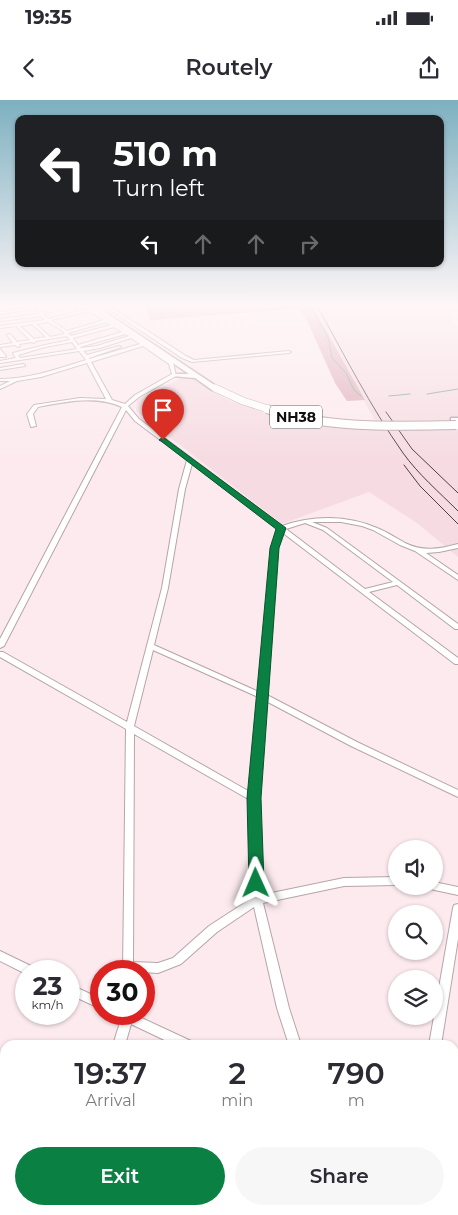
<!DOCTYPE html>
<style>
body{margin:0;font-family:Montserrat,sans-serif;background:#f7f7f7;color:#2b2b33;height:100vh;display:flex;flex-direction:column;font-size:19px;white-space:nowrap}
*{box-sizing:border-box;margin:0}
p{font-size:16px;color:#7c7c81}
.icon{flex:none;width:28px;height:28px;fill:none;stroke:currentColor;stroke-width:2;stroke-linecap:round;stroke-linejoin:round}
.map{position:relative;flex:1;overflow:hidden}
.drawer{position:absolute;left:0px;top:940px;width:459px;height:175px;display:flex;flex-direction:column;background:#fff;border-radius:15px 15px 0 0;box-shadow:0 1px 4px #0004}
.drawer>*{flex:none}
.guide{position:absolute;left:15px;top:15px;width:429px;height:152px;border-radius:10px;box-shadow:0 1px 4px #0004;background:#202124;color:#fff;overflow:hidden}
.buttons{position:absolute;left:388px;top:740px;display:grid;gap:10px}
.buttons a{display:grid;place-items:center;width:55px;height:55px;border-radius:50%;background:#fff;box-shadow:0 1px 4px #0004;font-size:25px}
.speed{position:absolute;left:15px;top:860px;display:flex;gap:10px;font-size:25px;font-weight:700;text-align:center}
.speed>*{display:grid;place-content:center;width:65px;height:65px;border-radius:50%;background:#fff;box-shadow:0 1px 4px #0004;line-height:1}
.speed small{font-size:12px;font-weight:400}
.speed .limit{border:8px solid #d22;background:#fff;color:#111}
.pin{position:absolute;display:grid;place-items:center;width:42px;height:42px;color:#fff;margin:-51px -21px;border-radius:50% 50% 50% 0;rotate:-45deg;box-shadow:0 0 5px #0007}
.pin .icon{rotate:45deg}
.me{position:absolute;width:55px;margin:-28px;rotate:359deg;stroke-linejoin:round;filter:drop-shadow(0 0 4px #0008)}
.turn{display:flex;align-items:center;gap:18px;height:105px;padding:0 15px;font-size:22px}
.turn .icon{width:65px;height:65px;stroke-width:2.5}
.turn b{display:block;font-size:35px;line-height:42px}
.lanes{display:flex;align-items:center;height:48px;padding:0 15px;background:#0003;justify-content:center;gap:25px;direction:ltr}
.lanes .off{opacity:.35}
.eta{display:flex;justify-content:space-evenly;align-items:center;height:85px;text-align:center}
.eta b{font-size:30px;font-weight:600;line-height:35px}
.action{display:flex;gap:10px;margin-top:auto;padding:10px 15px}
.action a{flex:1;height:58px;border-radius:30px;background:#0b8043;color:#fff;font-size:20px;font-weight:600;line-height:58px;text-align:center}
.action a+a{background:#f7f7f7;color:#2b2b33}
.status{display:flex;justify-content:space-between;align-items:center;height:35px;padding:0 25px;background:#fff;direction:ltr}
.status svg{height:14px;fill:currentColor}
header{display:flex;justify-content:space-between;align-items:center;height:65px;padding:0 15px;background:#fff;font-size:22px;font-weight:600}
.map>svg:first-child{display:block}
.built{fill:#f6dce2}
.green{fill:#dfaeba}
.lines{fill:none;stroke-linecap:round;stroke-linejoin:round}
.stream{stroke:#7ea985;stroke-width:1}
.minor-casing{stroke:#b6a5a9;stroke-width:2}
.highway-casing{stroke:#b6a5a9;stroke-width:3}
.minor{fill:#fff;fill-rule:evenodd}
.highway{fill:#fff;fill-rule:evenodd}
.rail{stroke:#484042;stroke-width:1}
.highway-bridge-far1-casing{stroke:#b6a5a9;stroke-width:8;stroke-linecap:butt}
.highway-bridge-casing{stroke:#b6a5a9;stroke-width:10;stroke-linecap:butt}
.highway-bridge-far1{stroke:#fff;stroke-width:7}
.highway-bridge{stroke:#fff;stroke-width:8}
.route{fill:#0b8043;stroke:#07532c}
.labels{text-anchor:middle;stroke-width:4;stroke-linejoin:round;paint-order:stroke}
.shield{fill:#fff;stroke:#595656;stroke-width:1}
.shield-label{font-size:14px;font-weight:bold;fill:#120d0e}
</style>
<div class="status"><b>19:35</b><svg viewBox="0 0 49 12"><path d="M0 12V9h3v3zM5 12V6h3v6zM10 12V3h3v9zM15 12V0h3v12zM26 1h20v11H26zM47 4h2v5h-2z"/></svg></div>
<header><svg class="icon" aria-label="back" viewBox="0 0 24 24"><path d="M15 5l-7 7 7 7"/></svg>Routely<svg class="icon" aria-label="share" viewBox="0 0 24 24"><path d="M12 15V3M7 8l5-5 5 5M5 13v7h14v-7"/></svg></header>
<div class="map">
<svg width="458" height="1115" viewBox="0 0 458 1115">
<rect width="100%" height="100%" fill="#fceaee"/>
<polygon class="built" points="311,204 443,204 452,222 458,227 458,457 417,423 369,392 282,424 136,311 137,300 184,277 191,278 230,301 294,322 355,329 380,330"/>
<polygon class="green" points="144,204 311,204 365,300 347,301 335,283 305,216 297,209 150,220"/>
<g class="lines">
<g class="stream">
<polyline points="309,204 328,237 332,258 346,273 354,290 361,296"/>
<polyline points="427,294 458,289"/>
<polyline points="389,296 410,294"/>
</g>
<defs>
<g id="minor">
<polygon points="0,204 6,204 0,206"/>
<path d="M33 204H37L42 212 76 204H85L132 235H135V237L147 243V244L173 262 176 276 139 297 128 306 139 319 282 426C313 415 347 415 377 428 387 432 396 438 405 443 423 452 439 449 458 444V448L439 452 426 453 458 475V480L415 451 400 445 373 430 362 426 341 422H312L327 428 458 524V529H455L397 485 369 492 458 558V564H455L283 433 278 448 267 595 357 642 458 690V697L351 646 266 601 258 698 262 795 344 778 396 777V785L344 786 263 803 289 908 301 945H289L277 908 254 807 217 832 181 864 158 873 123 871 126 629 0 557V552H3L127 622 162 488 179 389 187 360 135 321 126 310 4 546 0 548V539L122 307C96 295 65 302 38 307L33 314 36 326 31 327 27 314 34 305 80 298 106 299 87 263 41 277 17 281 0 289V286L10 281H0V279C30 279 57 269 86 260L79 251 0 263V261L16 258 13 254V253L45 245 70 240 67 236 36 241 34 243 32 242 19 244 20 246 18 247 15 245 0 247V245L13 243 7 235 8 234H10L17 242 30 240 16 226 0 228V226L45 220 41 216 0 221V219L39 214 36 209 0 214V212L35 207ZM81 205 87 209 48 219 43 214ZM89 211 104 220 67 231 51 220ZM48 222 63 231 65 234 50 237 36 224ZM106 222 111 225 71 236 68 233ZM32 224 46 237 34 239 20 226ZM114 227 122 232 78 245 73 238ZM125 234 129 236 97 246 81 248 80 247ZM131 238 140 244 89 259V258L121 247 119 246 87 255 83 251 100 248ZM72 242 77 249 20 258 18 255 45 247ZM143 246 169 264 172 274 135 295 125 304 112 300 91 262ZM192 364 278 429 272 448 259 592 154 545 168 488 185 389ZM305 423 323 430 393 482 365 489 286 429ZM153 550 258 597 250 692 134 626ZM134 634 250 700 252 798 209 826 173 858 158 863 133 862Z"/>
<polygon points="101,204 106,204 186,256 194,260 289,251 291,252 289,253 192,262 182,258"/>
<polygon points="458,208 458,210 452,211 450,210"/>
<polygon points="0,249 6,256 6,257 0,257"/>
<polygon points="23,264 25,265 25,266 0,270 0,268"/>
<polygon points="434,782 458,787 458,795 430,789 428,786 434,786"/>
<polygon points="458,804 458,839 441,945 429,945 453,808 454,805"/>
<polygon points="0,851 35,868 36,871 26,871 26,874 0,861"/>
<polygon points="69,884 101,899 101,909 69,894"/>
<polygon points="116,914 133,914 191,941 193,945 175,945 131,924 125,945 113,945 121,919 117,918"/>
<polygon points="458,997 458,1010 454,1012 454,999"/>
<polygon points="0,1038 5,1040 5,1053 0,1051"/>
<polygon points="82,1110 96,1110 97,1115 83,1115"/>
<polygon points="399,1110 413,1110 412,1115 398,1115"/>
</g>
<g id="highway">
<polygon points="86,204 93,204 219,288 212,290 195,278 172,276 172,274 189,274"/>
<rect x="451" y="318" width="7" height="4"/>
</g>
</defs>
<use href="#minor" class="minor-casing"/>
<use href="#highway" class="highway-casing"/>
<use href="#minor" class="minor"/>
<use href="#highway" class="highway"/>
<g class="rail">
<path d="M316 204C344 254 370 306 403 353 418 374 439 392 458 411"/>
<polyline points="386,312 412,349 458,393"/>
<polyline points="404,365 420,386 458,424"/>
</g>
<defs>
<polyline id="highway-bridge-far1" points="215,288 243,301 271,310"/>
<path id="highway-bridge" d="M267 309C327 329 394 326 456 325"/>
</defs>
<use href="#highway-bridge-far1" class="highway-bridge-far1-casing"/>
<use href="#highway-bridge" class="highway-bridge-casing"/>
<use href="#highway-bridge-far1" class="highway-bridge-far1"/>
<use href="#highway-bridge" class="highway-bridge"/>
</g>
<linearGradient id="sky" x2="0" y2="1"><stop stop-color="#7db0c0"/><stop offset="0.57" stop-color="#fef6f7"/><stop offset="1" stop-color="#fef6f7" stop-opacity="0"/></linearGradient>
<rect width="458" height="360" fill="url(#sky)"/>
<polygon class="route" points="163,337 286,428 279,448 261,698 264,783 262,787 256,789 251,787 249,783 247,698 270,448 276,429 161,341 159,340"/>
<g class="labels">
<rect class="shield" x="270" y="305.5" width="52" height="23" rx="4"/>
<g class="shield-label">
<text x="296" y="322">NH38</text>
</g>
</g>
</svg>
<div class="buttons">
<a><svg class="icon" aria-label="sound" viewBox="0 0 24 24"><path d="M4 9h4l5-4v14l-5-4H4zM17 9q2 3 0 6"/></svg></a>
<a><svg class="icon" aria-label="search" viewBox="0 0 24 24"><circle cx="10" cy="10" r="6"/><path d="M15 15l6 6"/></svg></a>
<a><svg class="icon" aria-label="layers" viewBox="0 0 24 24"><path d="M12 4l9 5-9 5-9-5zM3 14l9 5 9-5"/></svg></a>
</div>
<div class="speed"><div>23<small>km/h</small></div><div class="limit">30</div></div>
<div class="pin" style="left:163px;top:340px;background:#d93025"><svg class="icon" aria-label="arrive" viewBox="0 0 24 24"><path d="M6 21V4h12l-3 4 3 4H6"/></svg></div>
<svg class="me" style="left:256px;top:783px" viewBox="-20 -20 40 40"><path d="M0-17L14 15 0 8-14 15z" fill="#0b8043" stroke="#fff" stroke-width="4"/></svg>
<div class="guide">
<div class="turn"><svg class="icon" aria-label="left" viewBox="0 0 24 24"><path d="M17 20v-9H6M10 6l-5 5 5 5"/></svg><div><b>510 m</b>Turn left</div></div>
<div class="lanes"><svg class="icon" aria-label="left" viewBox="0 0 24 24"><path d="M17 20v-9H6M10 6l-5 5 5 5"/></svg><svg class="icon off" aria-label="ahead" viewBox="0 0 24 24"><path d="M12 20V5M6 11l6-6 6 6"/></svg><svg class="icon off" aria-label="ahead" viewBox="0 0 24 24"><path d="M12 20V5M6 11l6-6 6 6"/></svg><svg class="icon off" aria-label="right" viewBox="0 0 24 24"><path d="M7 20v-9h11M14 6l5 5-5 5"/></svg></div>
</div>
<section class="drawer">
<div class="eta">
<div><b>19:37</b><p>Arrival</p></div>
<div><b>2</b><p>min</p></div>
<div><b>790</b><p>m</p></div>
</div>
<div class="action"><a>Exit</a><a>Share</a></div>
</section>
</div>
